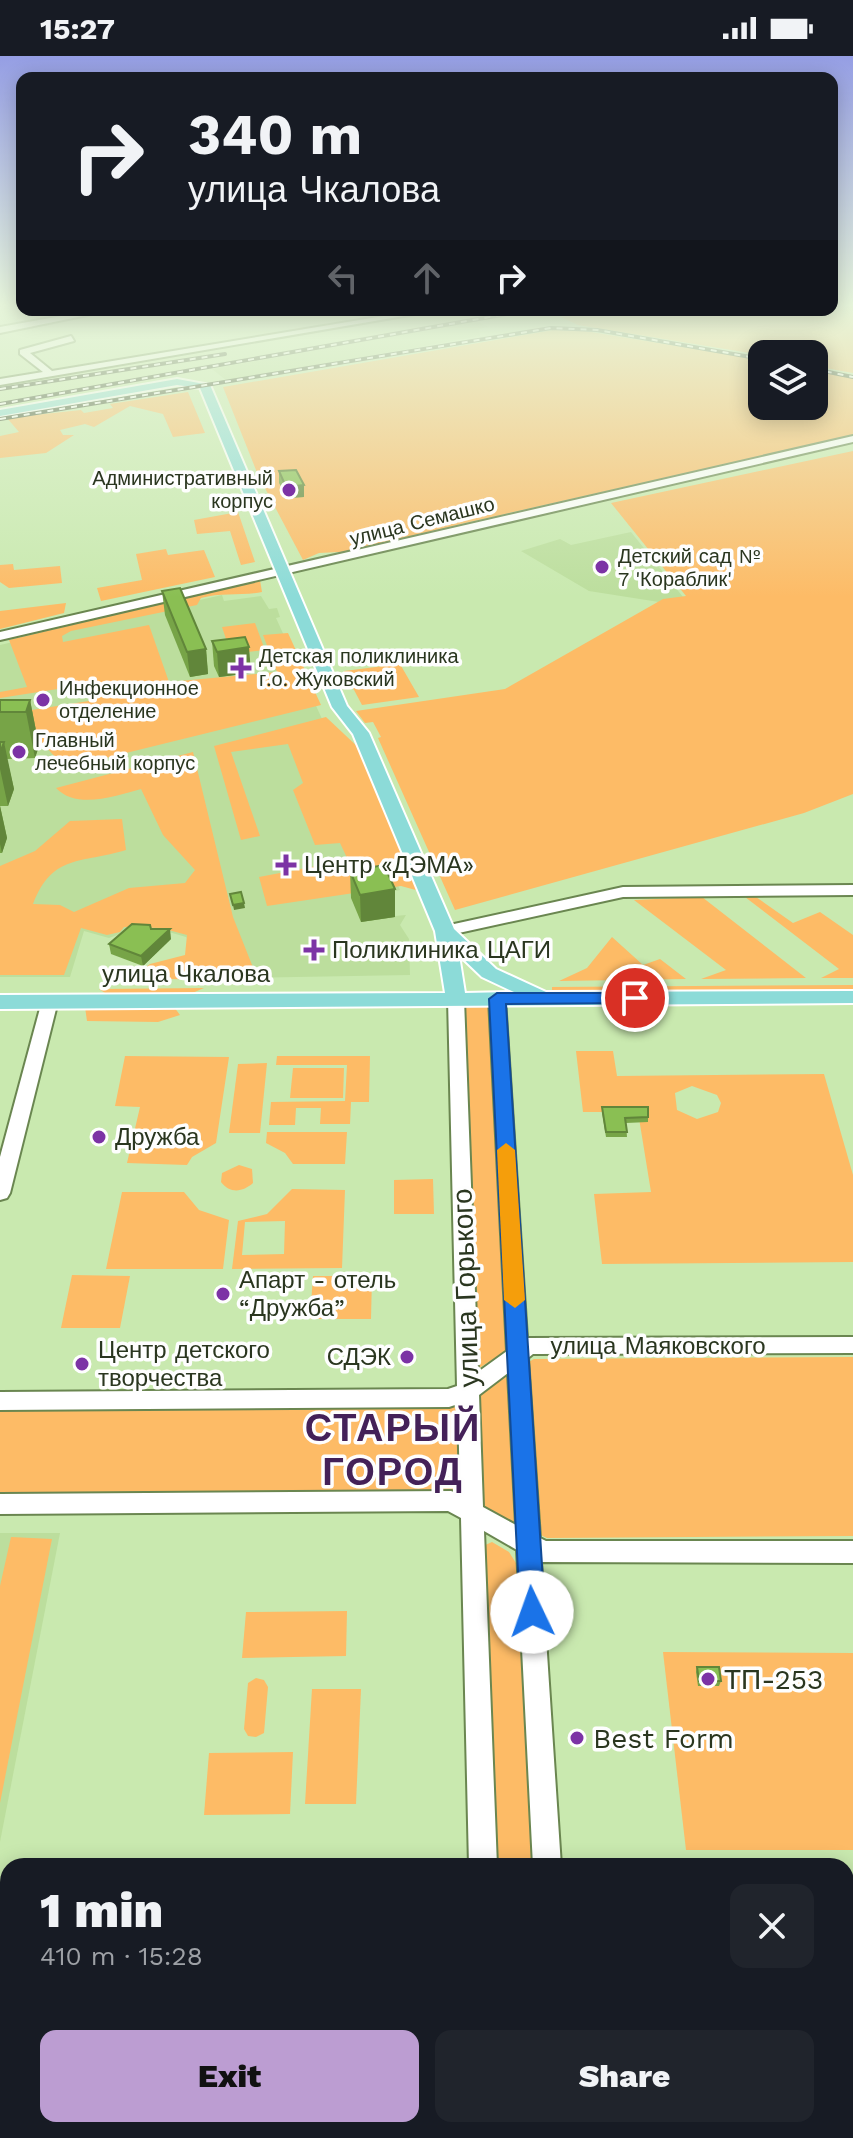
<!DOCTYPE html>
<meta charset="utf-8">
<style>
body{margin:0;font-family:"Work Sans",sans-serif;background:#20242c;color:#f1f3f6;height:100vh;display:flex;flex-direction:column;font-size:30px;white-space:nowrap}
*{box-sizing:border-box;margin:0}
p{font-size:26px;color:#9ea1a6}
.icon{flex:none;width:44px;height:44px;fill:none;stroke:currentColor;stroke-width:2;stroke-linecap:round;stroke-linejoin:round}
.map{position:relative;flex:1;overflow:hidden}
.side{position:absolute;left:0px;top:1802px;width:854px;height:280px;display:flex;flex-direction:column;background:#171b24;border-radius:24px 24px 0 0;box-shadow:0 4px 20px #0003}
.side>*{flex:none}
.top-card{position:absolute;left:16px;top:16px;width:822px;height:244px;border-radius:16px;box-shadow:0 4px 20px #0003;background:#171b24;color:#f1f3f6;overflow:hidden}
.controls{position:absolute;left:748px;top:284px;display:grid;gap:16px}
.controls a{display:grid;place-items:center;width:80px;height:80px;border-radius:16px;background:#171b24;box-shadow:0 4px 20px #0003;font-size:40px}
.pin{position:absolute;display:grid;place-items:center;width:68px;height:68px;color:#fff;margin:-34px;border:4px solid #fff;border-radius:50%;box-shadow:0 2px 8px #0007}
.me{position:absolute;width:88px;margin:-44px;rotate:357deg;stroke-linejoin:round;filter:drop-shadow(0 0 6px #0008)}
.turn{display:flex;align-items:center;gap:28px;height:168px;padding:0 40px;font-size:36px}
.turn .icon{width:104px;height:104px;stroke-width:2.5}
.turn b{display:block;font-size:56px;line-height:68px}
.lanes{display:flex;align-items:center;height:76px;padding:0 40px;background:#0003;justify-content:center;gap:40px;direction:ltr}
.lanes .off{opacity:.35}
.round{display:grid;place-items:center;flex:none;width:84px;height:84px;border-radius:16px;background:#20242c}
.overview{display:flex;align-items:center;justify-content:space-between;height:136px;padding:0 40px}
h1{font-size:48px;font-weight:800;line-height:60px}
.action{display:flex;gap:16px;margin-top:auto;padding:16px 40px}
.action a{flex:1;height:92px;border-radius:16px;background:#bc9dd2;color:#111;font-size:32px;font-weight:800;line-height:92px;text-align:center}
.action a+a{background:#20242c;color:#f1f3f6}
.status{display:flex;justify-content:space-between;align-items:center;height:56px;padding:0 40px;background:#171b24;direction:ltr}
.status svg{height:22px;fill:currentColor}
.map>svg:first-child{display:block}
.built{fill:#bcde9d}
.green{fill:#fdbb66;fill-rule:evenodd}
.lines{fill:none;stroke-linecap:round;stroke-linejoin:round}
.minor-casing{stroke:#6a8650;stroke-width:4}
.major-casing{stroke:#fff;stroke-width:4}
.minor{fill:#fff;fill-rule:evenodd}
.major{fill:#8cdbd8;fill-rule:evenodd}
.rail-casing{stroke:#414f33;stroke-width:4}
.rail{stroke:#fefefe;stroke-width:2;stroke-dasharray:6;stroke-linecap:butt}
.wall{fill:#77a447}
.shaded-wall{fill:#61863a}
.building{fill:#8abf53;stroke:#61863a;stroke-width:2}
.route{fill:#1a73e8;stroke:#114b97;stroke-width:2}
.slow{fill:#f59e0b}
.poi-dot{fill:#7c33a5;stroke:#fefefe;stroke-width:3}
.labels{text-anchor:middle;stroke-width:7;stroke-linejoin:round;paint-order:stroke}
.far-poi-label{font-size:20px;fill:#2a361f;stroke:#fefefe;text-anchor:start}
.far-street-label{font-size:20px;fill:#2a361f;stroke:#fefefe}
.poi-label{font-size:24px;fill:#2a361f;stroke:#fefefe;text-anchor:start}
.street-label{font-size:24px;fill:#2a361f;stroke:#fefefe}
.near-street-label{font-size:28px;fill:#2a361f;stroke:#fefefe}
.near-poi-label{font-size:28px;fill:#2a361f;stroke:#fefefe;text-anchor:start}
.near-district-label{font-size:38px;font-weight:bold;letter-spacing:2px;fill:#442158;stroke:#fefefe}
</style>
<div class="status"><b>15:27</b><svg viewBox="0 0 49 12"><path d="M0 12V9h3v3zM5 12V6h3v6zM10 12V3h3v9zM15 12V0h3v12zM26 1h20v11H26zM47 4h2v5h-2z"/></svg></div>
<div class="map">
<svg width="853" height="2082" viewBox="0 0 853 2082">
<rect width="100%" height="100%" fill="#c9e9af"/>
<g class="built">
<polygon points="477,265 488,271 479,273 480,280 227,325 212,313"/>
<polygon points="631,476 683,541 659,546 589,535 521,495 560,483 571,489"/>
<polygon points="222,539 224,545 261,540 269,553 277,552 280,561 276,562 400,834 385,837 395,860 406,859 400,869 409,883 410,919 245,922 242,914 227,913 226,922 189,921 194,888 186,881 169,876 141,872 125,873 123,877 109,882 84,875 70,921 0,921 0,589"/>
<polygon points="0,1477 60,1477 0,1786"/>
<polygon points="846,1991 853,1991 853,2082 589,2082 588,2074 846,2074"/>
</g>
<g class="green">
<polygon points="832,250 853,250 853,317 814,310 814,298 762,299 578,269 561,261 600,254 832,254"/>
<polygon points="553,274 585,275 762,304 762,350 814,350 814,315 853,322 853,379 461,468 358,495 319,497 303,504 258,419 223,331"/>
<polygon points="188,336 205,377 173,381 163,358 130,350 94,371 85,368 60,374 63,379 74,379 46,397 0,402 0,380 19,376 7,362 81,354 84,357 113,352 110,348"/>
<polygon points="853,395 853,738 804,757 455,854 378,682 381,681 373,666 365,667 356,655 505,633 663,543 686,540 611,447"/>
<polygon points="238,456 255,506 241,509 230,475 197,478 194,464"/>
<polygon points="166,493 168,499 204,494 215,521 101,545 97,532 142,524 136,498"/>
<polygon points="13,508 14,514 60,510 62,527 9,532 0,526 0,509"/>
<path d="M260 524 262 536C241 540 221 536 201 542L197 549 71 575 62 580 63 586 149 569 169 626 277 616 263 579 288 577 321 649 65 712 38 682 0 659 95 644 90 628 0 642V636L27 631 9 584Z"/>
<polygon points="66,547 64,557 0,573 0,555"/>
<polygon points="255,567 265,594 231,598 222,571"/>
<polygon points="400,608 419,641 362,649 344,615"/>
<polygon points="326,661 360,693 423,836 401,830 267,850 259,821 348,804 340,787 315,789 293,734 303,727 288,688 231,696 260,780 241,784 214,690"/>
<path d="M193 696 233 861 256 919 247 920 243 914 227 912 222 924 111 922 130 911 142 914 150 908 185 899 187 879 161 872 124 871 120 876 107 879 81 872 64 919H0V810L35 795 70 765 122 763 126 794C81 808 53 797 33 848L60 849 74 856 129 832 185 827 195 814 163 779 141 733C115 740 77 754 56 732Z"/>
<polygon points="702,841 806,922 701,923 726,914 634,844"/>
<polygon points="745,841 756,841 793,867 820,856 853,879 853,922 821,922 839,913"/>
<polygon points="612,881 643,909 660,903 686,923 559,925 587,912"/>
<polygon points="853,929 853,936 552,938 552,931"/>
<polygon points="204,932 190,938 108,939 99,933"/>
<polygon points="85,951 174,951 180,959 158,966 87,965"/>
<polygon points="462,951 490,951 508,1294 476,1314"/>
<path d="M576 995H613L617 1020 824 1018 853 1119V1206L602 1208 594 1138 651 1136 638 1056H583ZM692 1030 717 1039 721 1047 718 1056 697 1063 677 1054 675 1037Z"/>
<polygon points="125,1000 229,1001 216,1087 192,1101 187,1109 127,1107 140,1051 115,1050"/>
<polygon points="277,1000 370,1000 369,1046 351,1046 350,1068 320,1068 321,1052 296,1052 295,1069 269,1069 271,1046 345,1045 347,1009 276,1009"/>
<polygon points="267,1007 260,1077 229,1077 238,1008"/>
<polygon points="293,1012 344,1012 343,1042 290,1042"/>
<polygon points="267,1076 347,1076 345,1108 293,1108 285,1097 266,1087"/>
<path d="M239 1109 252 1113 253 1127C243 1136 230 1138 221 1126L222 1117Z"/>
<polygon points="433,1123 434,1158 394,1158 394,1124"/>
<path d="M292 1133 345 1134 342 1212 232 1213 238 1165 267 1158ZM285 1165 284 1198 242 1199 245 1166Z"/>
<polygon points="122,1136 184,1136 199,1154 229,1164 223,1213 106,1213"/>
<polygon points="72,1219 130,1220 120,1272 61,1272"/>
<polygon points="313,1220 372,1220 371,1263 310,1263"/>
<polygon points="853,1301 853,1480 547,1482 449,1435 0,1439 0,1353 448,1350 534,1303"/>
<polygon points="11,1481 52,1483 0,1747 0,1530"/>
<polygon points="492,1486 509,1496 521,1515 536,1810 494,1810 483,1490"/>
<polygon points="347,1555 346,1600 242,1602 246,1556"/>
<polygon points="663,1596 853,1597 853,1794 686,1794"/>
<polygon points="256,1622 264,1624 268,1631 264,1677 256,1681 248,1680 244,1673 248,1627"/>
<polygon points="312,1633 361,1633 356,1748 305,1748"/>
<polygon points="293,1696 290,1758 204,1759 209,1697"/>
</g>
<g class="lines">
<defs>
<g id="minor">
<polygon points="95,254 112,254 0,277 0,271"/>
<polygon points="420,254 439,254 0,329 0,323 43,316 20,298 20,294 71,280 74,285 30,297 52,315"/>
<polygon points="853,380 853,386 0,584 0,576"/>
<polygon points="853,829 853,839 623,841 445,880 437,875 445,870 623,831"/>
<path d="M456 938 464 943 478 1316 507 1295 489 943 497 938 505 943 527 1282 853 1281V1297L533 1298 528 1302 540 1482 546 1485H853V1507L541 1506 561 1810H533L517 1494 484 1475 497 1810H469L461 1462 448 1455 0 1458V1438L451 1435 460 1438 458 1348 449 1351 0 1354V1336L448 1333 457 1330 448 943ZM508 1317 516 1469 483 1451 479 1339Z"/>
<polygon points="50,940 58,945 10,1137 7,1142 0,1144 0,1101 42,945"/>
<rect x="846" y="1940" width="7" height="30"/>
<rect x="0" y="1942" width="8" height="30"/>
<polygon points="476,2074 506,2074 508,2082 476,2082"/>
<polygon points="547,2074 577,2074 578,2082 546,2082"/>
</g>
<path id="major" d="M177 323 210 329 347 650 369 677 454 873 496 913 546 936 853 935V947L0 953V939L445 937 435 875 353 678 332 651 200 332 177 329 0 360V354ZM459 899 482 921 514 936 465 937Z"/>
</defs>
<use href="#minor" class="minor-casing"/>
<use href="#major" class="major-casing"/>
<use href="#minor" class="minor"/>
<use href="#major" class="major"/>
<defs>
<g id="rail">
<polyline points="814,313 853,321"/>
<polyline points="0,333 225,298"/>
<polyline points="0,348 529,254"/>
<polyline points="0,363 551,272 597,274 762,303"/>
</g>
</defs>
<use href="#rail" class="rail-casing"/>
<use href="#rail" class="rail"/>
</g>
<g class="wall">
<polygon points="279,415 304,441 287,442 279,427"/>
<polygon points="162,535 206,593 208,618 190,621 165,559"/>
<polygon points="212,585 251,617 219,621 214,610"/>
<polygon points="0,644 30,644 39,690 35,702 7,703 14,733 8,750 0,750 7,782 2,797 0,797"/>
<polygon points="350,815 395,861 361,866 351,842"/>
<polygon points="151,873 171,883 143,910 111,898 109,888"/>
<polygon points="602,1051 648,1061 648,1066 626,1067 627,1081 606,1081 602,1056"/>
<polygon points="697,1611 721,1625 719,1630 698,1630 696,1616"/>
<polygon points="784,2074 846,2074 853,2082 790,2082 789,2075 784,2075"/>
</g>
<g class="shaded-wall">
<polygon points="304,429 304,441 287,442 286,431"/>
<polygon points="249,591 251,617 219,621 217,596"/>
<polygon points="206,593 208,618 190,621 187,596"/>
<polygon points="30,644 39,690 35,702 26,656"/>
<polygon points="4,686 14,733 8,750 0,713 0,697"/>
<polygon points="0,750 7,782 2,797 0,788"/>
<polygon points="395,833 395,861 361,866 360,839"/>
<polygon points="244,847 245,852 234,854 233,849"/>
<polygon points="170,873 171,883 143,910 141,900"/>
</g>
<g class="building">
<polygon points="296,414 304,429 286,431 279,415"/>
<polygon points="180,532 206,593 187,596 162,535"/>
<polygon points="245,581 249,591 217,596 212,585"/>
<polygon points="0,644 30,644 26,656 0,656"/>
<polygon points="0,686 4,686 0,697"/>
<polygon points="384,809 395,833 360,839 350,815"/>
<polygon points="241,836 244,847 233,849 230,838"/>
<polygon points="132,868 150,869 151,873 170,873 141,900 109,888"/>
<polygon points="602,1051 648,1051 648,1061 625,1062 627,1076 606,1076"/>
<polygon points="697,1611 719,1611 721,1625 699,1625"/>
<polygon points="846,2019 853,2019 853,2082 795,2082 794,2074 846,2074"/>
</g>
<linearGradient id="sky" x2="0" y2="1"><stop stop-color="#959ee4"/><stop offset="0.46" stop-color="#e7f5db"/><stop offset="1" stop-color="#e7f5db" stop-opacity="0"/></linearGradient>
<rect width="853" height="541" fill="url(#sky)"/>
<polygon class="route" points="497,937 635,937 644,942 635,947 506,948 545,1556 541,1564 532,1567 524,1564 520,1556 489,943"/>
<polygon class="slow" points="506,1087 515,1094 525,1244 515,1252 504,1244 497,1094"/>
<g class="poi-dot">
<circle cx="289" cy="434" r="8"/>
<circle cx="602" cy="511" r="8"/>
<path d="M237 600h8v8h8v8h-8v8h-8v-8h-8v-8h8z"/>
<circle cx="43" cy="644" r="8"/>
<circle cx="19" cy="696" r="8"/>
<path d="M282 797h8v8h8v8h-8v8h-8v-8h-8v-8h8z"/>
<path d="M310 882h8v8h8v8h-8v8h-8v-8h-8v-8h8z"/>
<circle cx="99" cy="1081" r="8"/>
<circle cx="223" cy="1238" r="8"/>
<circle cx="407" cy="1301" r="8"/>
<circle cx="82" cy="1308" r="8"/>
<circle cx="708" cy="1623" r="8"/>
<circle cx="577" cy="1682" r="8"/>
</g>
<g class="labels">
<g class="far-poi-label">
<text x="273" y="429" text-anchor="end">Административный<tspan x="273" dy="23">корпус</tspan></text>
<text x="618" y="507">Детский сад №<tspan x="618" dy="23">7 'Кораблик'</tspan></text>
<text x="259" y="607">Детская поликлиника<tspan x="259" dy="23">г.о. Жуковский</tspan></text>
<text x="59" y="639">Инфекционное<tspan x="59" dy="23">отделение</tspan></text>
<text x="35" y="691">Главный<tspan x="35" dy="23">лечебный корпус</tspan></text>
</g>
<g class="far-street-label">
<text transform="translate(422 465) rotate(-14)" y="7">улица Семашко</text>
</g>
<g class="poi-label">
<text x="304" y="817">Центр «ДЭМА»</text>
<text x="332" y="902">Поликлиника ЦАГИ</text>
<text x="115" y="1089">Дружба</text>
<text x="239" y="1232">Апарт - отель<tspan x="239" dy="28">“Дружба”</tspan></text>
<text x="98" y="1302">Центр детского<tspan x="98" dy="28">творчества</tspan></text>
<text x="391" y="1309" text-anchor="end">СДЭК</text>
</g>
<g class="street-label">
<text x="186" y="926">улица Чкалова</text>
<text x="658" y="1298">улица Маяковского</text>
</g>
<g class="near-street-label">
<text transform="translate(465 1232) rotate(-92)" y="10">улица Горького</text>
</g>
<g class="near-poi-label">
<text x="724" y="1633">ТП-253</text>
<text x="593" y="1692">Best Form</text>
</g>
<g class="near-district-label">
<text x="393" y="1385">СТАРЫЙ<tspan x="393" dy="44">ГОРОД</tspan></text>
</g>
</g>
</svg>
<div class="controls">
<a><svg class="icon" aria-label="layers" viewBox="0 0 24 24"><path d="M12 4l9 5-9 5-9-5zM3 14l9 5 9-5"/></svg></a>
</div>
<div class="pin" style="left:635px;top:942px;background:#d93025"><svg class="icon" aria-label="arrive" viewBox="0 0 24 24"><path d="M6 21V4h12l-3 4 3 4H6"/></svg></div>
<svg class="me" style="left:532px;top:1556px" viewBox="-20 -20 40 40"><circle r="19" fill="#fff"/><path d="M0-13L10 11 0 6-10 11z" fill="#1a73e8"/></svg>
<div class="top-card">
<div class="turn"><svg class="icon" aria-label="right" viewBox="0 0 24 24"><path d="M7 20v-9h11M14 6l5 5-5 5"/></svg><div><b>340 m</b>улица Чкалова</div></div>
<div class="lanes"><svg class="icon off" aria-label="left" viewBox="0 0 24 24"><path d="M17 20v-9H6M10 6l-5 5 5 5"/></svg><svg class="icon off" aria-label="ahead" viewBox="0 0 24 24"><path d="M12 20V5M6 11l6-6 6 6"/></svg><svg class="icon" aria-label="right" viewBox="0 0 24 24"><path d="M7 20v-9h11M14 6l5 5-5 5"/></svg></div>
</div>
<section class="side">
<div class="overview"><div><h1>1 min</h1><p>410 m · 15:28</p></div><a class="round"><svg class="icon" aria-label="close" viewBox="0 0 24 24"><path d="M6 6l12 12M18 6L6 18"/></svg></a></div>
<div class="action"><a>Exit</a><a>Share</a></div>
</section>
</div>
